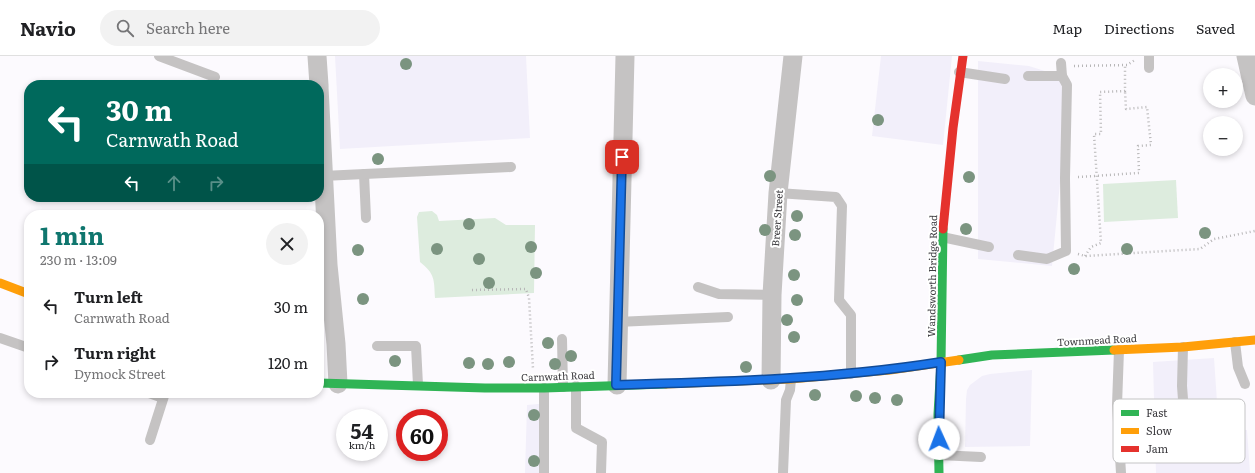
<!DOCTYPE html>
<meta charset="utf-8">
<style>
body{margin:0;font-family:Literata,serif;background:#f2f2f2;color:#202124;height:100vh;display:flex;flex-direction:column;font-size:15px;white-space:nowrap}
*{box-sizing:border-box;margin:0}
p{font-size:13px;color:#757577}
.icon{flex:none;width:22px;height:22px;fill:none;stroke:currentColor;stroke-width:2;stroke-linecap:round;stroke-linejoin:round}
.map{position:relative;flex:1;overflow:hidden}
.drawer{position:absolute;left:24px;top:154px;width:300px;height:188px;display:flex;flex-direction:column;background:#fff;border-radius:16px;box-shadow:0 2px 6px #0003}
.drawer>*{flex:none}
.hud{position:absolute;left:24px;top:24px;width:300px;height:122px;border-radius:16px;box-shadow:0 2px 6px #0003;background:#00695c;color:#fff;overflow:hidden}
.fabs{position:absolute;left:1203px;top:12px;display:grid;gap:8px}
.fabs a{display:grid;place-items:center;width:40px;height:40px;border-radius:50%;background:#fff;box-shadow:0 2px 6px #0003;font-size:20px}
.speed{position:absolute;left:336px;top:353px;display:flex;gap:8px;font-size:20px;font-weight:700;text-align:center}
.speed>*{display:grid;place-content:center;width:52px;height:52px;border-radius:50%;background:#fff;box-shadow:0 2px 6px #0003;line-height:1}
.speed small{font-size:10px;font-weight:400}
.speed .limit{border:6px solid #d22;background:#fff;color:#111}
.pin{position:absolute;display:grid;place-items:center;width:34px;height:34px;color:#fff;margin:-17px;border-radius:8px;box-shadow:0 2px 6px #0006}
.me{position:absolute;width:44px;margin:-22px;rotate:358deg;stroke-linejoin:round;filter:drop-shadow(0 0 3px #0008)}
.turn{display:flex;align-items:center;gap:14px;height:84px;padding:0 16px;font-size:18px}
.turn .icon{width:52px;height:52px;stroke-width:2.5}
.turn b{display:block;font-size:28px;line-height:34px}
.lanes{display:flex;align-items:center;height:38px;padding:0 16px;background:#0003;justify-content:center;gap:20px;direction:ltr}
.lanes .off{opacity:.35}
.round{display:grid;place-items:center;flex:none;width:42px;height:42px;border-radius:21px;background:#f2f2f2}
.summary{display:flex;align-items:center;justify-content:space-between;height:68px;padding:0 16px}
h1{font-size:24px;font-weight:700;line-height:30px;color:#0f766e}
ul{padding:0;list-style:none}
li{display:flex;align-items:center;gap:12px;height:56px;padding:0 16px}
li div{flex:1}
li b{display:block;font-size:15px}
li em{font-style:normal}
header{display:flex;align-items:center;gap:24px;box-sizing:border-box;height:56px;padding:0 20px;background:#fff;border-bottom:1px solid #e0e0e0}
header strong{font-size:19px}
nav{display:flex;gap:22px;margin-inline-start:auto;font-size:14px}
.search{width:280px;height:36px;background:#f2f2f2;display:flex;align-items:center;gap:10px;box-sizing:border-box;padding:0 14px;border-radius:22px;color:#757577;font-size:15px}
.map>svg:first-child{display:block}
.built{fill:#f2effa}
.green{fill:#ddecde}
.lines{fill:none;stroke-linecap:round;stroke-linejoin:round}
.path{stroke:#b7b6b7;stroke-width:2.5;stroke-dasharray:1 3;stroke-linecap:butt}
.lane{stroke:#c5c3c3;stroke-width:10}
.street{stroke:#c5c3c3;stroke-width:19}
.fast{stroke:#30b455;stroke-width:9}
.slow{stroke:#ff9f0a;stroke-width:9}
.jam{stroke:#e5322d;stroke-width:9}
.tree{fill:#7b9480}
.route-casing{stroke:#114b97;stroke-width:10}
.route{stroke:#1a73e8;stroke-width:7}
.labels{text-anchor:middle;stroke-width:4;stroke-linejoin:round;paint-order:stroke}
.street-label{font-size:10px;fill:#3c3b3f;stroke:#fff}
.key{fill:#fff;stroke:#c4c4c5;stroke-width:1}
.key-label{font-size:11px;fill:#3c3b3f}
</style>
<header>
<strong>Navio</strong>
<div class="search"><svg class="icon" aria-label="search" viewBox="0 0 24 24"><circle cx="10" cy="10" r="6"/><path d="M15 15l6 6"/></svg>Search here</div>
<nav><a>Map</a><a>Directions</a><a>Saved</a></nav>
</header>
<div class="map">
<svg width="1255" height="417" viewBox="0 0 1255 417">
<rect width="100%" height="100%" fill="#fcfafe"/>
<g class="built">
<polygon points="335,0 526,0 530,82 340,93"/>
<polygon points="881,0 952,0 943,89 872,80"/>
<polygon points="978,5 1029,10 1070,23 1052,210 978,203"/>
<polygon points="1214,302 1219,375 1247,374 1250,417 1156,417 1153,306"/>
<polygon points="1032,314 1030,390 965,391 966,343 967,334 970,329 982,320 990,318"/>
<polygon points="549,347 546,417 525,417 527,349"/>
</g>
<g class="green">
<polygon points="1176,124 1178,162 1104,166 1103,128"/>
<path d="M432 155 437 159 439 165 495 162 506 169H535L534 237 435 242C434 223 435 218 420 206L417 161 419 156Z"/>
</g>
<g class="lines">
<g class="path">
<polyline points="1074,10 1127,9 1135,4"/>
<polyline points="1078,121 1139,117 1138,90 1151,89 1147,51 1126,53 1125,35"/>
<polyline points="1078,198 1085,200 1200,193 1214,183 1255,175"/>
<polyline points="1085,200 1091,191 1101,187 1094,78 1101,78 1100,36 1125,35 1125,9"/>
<polyline points="472,234 526,233 529,242 533,313"/>
</g>
<g class="lane">
<polyline points="159,0 215,21"/>
<polyline points="1149,0 1149,12"/>
<polyline points="959,16 1005,23"/>
<polyline points="1028,20 1062,20"/>
<polyline points="364,118 366,162"/>
<polyline points="323,120 511,111"/>
<polyline points="778,137 836,141 842,150 839,244 851,259 851,318"/>
<polyline points="942,181 989,191"/>
<polyline points="1018,199 1047,203 1066,195 1065,122 1067,29 1062,20 1061,7"/>
<polyline points="698,231 719,238 772,239"/>
<polyline points="319,249 331,247"/>
<polyline points="617,266 728,261"/>
<polyline points="0,282 29,292"/>
<polyline points="562,283 563,331"/>
<polyline points="1235,286 1238,311 1245,328"/>
<polyline points="377,290 416,290 418,329"/>
<polyline points="1183,291 1182,330 1186,383"/>
<polyline points="1119,294 1117,349 1121,417"/>
<polyline points="576,330 576,372 602,386 601,417"/>
<polyline points="149,337 163,342"/>
<polyline points="150,384 165,337"/>
<polyline points="939,399 981,401"/>
<polyline points="544,417 544,332"/>
<polyline points="783,417 786,344 790,334 791,323"/>
</g>
<g class="street">
<polyline points="317,0 319,29"/>
<polyline points="1246,0 1255,40"/>
<polyline points="319,31 328,209 336,288 338,328"/>
<polyline points="771,324 772,239 778,137 793,0"/>
<polyline points="617,329 625,0"/>
</g>
<g class="fast">
<polyline points="959,304 992,299 1114,294"/>
<polyline points="319,327 485,332 544,332 666,328"/>
<polyline points="939,417 938,358 941,307 943,173"/>
</g>
<g class="slow">
<polyline points="0,227 29,238"/>
<polyline points="1114,294 1183,291 1255,284"/>
<polyline points="666,328 791,323 890,314 959,304"/>
</g>
<polyline class="jam" points="943,173 953,72 963,0"/>
</g>
<g class="tree">
<circle cx="406" cy="8" r="6"/>
<circle cx="878" cy="64" r="6"/>
<circle cx="378" cy="103" r="6"/>
<circle cx="770" cy="120" r="6"/>
<circle cx="969" cy="121" r="6"/>
<circle cx="797" cy="160" r="6"/>
<circle cx="469" cy="168" r="6"/>
<circle cx="966" cy="173" r="6"/>
<circle cx="765" cy="174" r="6"/>
<circle cx="1205" cy="177" r="6"/>
<circle cx="795" cy="179" r="6"/>
<circle cx="531" cy="191" r="6"/>
<circle cx="437" cy="193" r="6"/>
<circle cx="1127" cy="193" r="6"/>
<circle cx="358" cy="194" r="6"/>
<circle cx="479" cy="203" r="6"/>
<circle cx="1074" cy="213" r="6"/>
<circle cx="536" cy="217" r="6"/>
<circle cx="794" cy="219" r="6"/>
<circle cx="489" cy="227" r="6"/>
<circle cx="363" cy="243" r="6"/>
<circle cx="797" cy="244" r="6"/>
<circle cx="787" cy="264" r="6"/>
<circle cx="794" cy="281" r="6"/>
<circle cx="548" cy="287" r="6"/>
<circle cx="571" cy="300" r="6"/>
<circle cx="395" cy="305" r="6"/>
<circle cx="509" cy="306" r="6"/>
<circle cx="469" cy="307" r="6"/>
<circle cx="488" cy="308" r="6"/>
<circle cx="555" cy="308" r="6"/>
<circle cx="746" cy="311" r="6"/>
<circle cx="815" cy="339" r="6"/>
<circle cx="856" cy="340" r="6"/>
<circle cx="875" cy="342" r="6"/>
<circle cx="897" cy="344" r="6"/>
<circle cx="534" cy="359" r="6"/>
<circle cx="534" cy="405" r="6"/>
</g>
<g class="lines">
<defs>
<path id="route" d="M622 101 616 329C725 326 834 323 941 306L939 383"/>
</defs>
<use href="#route" class="route-casing"/>
<use href="#route" class="route"/>
</g>
<g class="labels">
<g class="street-label">
<text transform="translate(777 162) rotate(-86)" y="4">Breer Street</text>
<text transform="translate(932 220) rotate(-89)" y="4">Wandsworth Bridge Road</text>
<text transform="translate(1097 284) rotate(-3)" y="4">Townmead Road</text>
<text transform="translate(558 320) rotate(-2)" y="4">Carnwath Road</text>
</g>
</g>
<rect x="1113" y="343" width="132" height="64" rx="6" class="key"/>
<rect x="1121" y="354" width="18" height="6" fill="#30b455"/>
<rect x="1121" y="372" width="18" height="6" fill="#ff9f0a"/>
<rect x="1121" y="390" width="18" height="6" fill="#e5322d"/>
<g class="key-label">
<text x="1146" y="361">Fast</text>
<text x="1146" y="379">Slow</text>
<text x="1146" y="397">Jam</text>
</g>
</svg>
<div class="fabs">
<a>+</a>
<a>−</a>
</div>
<div class="speed"><div>54<small>km/h</small></div><div class="limit">60</div></div>
<div class="pin" style="left:622px;top:101px;background:#d93025"><svg class="icon" aria-label="arrive" viewBox="0 0 24 24"><path d="M6 21V4h12l-3 4 3 4H6"/></svg></div>
<svg class="me" style="left:939px;top:383px" viewBox="-20 -20 40 40"><circle r="19" fill="#fff"/><path d="M0-13L10 11 0 6-10 11z" fill="#1a73e8"/></svg>
<div class="hud">
<div class="turn"><svg class="icon" aria-label="left" viewBox="0 0 24 24"><path d="M17 20v-9H6M10 6l-5 5 5 5"/></svg><div><b>30 m</b>Carnwath Road</div></div>
<div class="lanes"><svg class="icon" aria-label="left" viewBox="0 0 24 24"><path d="M17 20v-9H6M10 6l-5 5 5 5"/></svg><svg class="icon off" aria-label="ahead" viewBox="0 0 24 24"><path d="M12 20V5M6 11l6-6 6 6"/></svg><svg class="icon off" aria-label="right" viewBox="0 0 24 24"><path d="M7 20v-9h11M14 6l5 5-5 5"/></svg></div>
</div>
<section class="drawer">
<div class="summary"><div><h1>1 min</h1><p>230 m · 13:09</p></div><a class="round"><svg class="icon" aria-label="close" viewBox="0 0 24 24"><path d="M6 6l12 12M18 6L6 18"/></svg></a></div>
<ul>
<li><svg class="icon" aria-label="left" viewBox="0 0 24 24"><path d="M17 20v-9H6M10 6l-5 5 5 5"/></svg><div><b>Turn left</b><p>Carnwath Road</p></div><em>30 m</em></li>
<li><svg class="icon" aria-label="right" viewBox="0 0 24 24"><path d="M7 20v-9h11M14 6l5 5-5 5"/></svg><div><b>Turn right</b><p>Dymock Street</p></div><em>120 m</em></li>
</ul>
</section>
</div>
